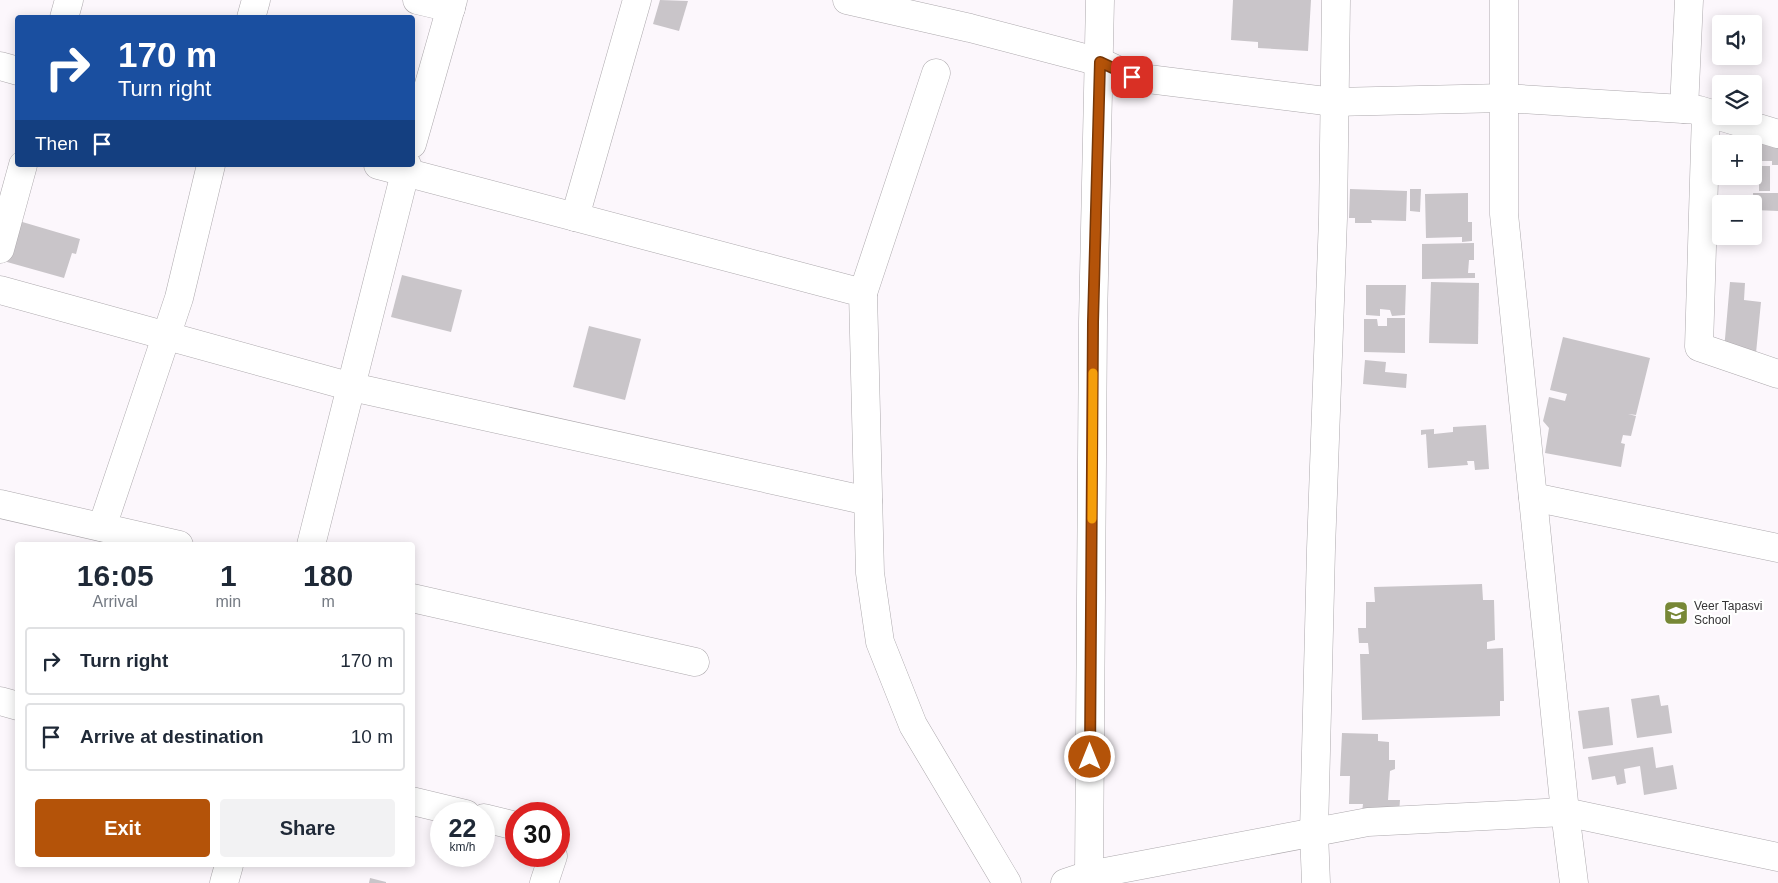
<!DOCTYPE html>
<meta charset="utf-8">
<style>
body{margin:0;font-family:Arial,sans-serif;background:#f2f2f3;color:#1f2937;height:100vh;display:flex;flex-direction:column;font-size:19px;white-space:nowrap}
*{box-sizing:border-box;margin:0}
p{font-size:16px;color:#747a83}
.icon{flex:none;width:28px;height:28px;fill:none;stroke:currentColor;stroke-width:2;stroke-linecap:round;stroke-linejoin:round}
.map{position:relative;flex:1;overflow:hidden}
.panel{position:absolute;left:15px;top:542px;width:400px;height:325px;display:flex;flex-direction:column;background:#fff;border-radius:5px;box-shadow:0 2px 12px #0003}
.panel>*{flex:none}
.hud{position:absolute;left:15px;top:15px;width:400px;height:152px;border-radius:5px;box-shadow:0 2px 12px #0003;background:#1a4fa0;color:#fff;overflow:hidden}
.buttons{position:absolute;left:1712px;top:15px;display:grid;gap:10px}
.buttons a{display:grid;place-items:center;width:50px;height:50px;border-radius:5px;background:#fff;box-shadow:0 2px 12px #0003;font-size:25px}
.speed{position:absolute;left:430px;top:802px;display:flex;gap:10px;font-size:25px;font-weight:700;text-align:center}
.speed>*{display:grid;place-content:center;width:65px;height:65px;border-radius:50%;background:#fff;box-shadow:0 2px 12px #0003;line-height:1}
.speed small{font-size:12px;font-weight:400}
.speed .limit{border:8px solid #d22;background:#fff;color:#111}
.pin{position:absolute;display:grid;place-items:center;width:42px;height:42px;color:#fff;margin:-21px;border-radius:10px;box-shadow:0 2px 8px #0006}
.me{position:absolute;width:55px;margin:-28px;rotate:0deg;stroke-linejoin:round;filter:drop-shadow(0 0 4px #0008)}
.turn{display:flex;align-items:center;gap:18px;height:105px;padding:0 20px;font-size:22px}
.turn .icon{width:65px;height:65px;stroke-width:2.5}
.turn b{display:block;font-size:35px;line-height:42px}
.then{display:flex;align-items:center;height:48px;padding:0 20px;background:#0003;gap:10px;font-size:19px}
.eta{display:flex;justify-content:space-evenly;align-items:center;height:85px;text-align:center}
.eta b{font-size:30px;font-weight:700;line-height:35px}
.button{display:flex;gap:10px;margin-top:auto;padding:10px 20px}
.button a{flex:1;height:58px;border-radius:5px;background:#b45309;color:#fff;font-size:20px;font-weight:700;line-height:58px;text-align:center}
.button a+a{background:#f2f2f3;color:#1f2937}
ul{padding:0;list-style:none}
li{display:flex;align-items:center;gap:15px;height:68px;margin:0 10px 8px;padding:0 10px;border:2px solid #e0e1e3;border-radius:5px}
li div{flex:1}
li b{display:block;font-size:19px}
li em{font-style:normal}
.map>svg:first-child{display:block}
.building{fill:#c9c5c9}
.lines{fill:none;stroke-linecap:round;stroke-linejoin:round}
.minor-casing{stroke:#ada9ad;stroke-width:29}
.minor{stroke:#fff;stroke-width:28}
.route-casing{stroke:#753606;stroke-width:12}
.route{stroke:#b45309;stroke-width:9}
.slow{stroke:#f59e0b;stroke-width:9}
.labels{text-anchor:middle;stroke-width:4.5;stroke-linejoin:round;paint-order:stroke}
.poi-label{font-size:12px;fill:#353335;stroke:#fff;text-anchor:start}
</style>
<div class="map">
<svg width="1778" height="883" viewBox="0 0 1778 883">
<rect width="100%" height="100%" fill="#fcf7fc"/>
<g class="building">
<polygon points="660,0 688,1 679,31 653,24"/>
<polygon points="1233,0 1311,0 1308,51 1258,48 1258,42 1231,40"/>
<polygon points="1741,141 1778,141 1778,165 1772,165 1772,161 1754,161 1754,144 1741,144"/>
<polygon points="1754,166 1770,166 1770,191 1759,191 1759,176 1754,176"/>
<polygon points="1350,189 1407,191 1406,221 1371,220 1372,223 1355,223 1355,218 1349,218"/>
<polygon points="1410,189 1421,189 1420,212 1410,211"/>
<polygon points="1468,193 1468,222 1472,222 1472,241 1462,242 1462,237 1426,238 1425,194"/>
<polygon points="1753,193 1778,193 1778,211 1754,210"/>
<polygon points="19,221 80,239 76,254 72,253 64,278 7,262"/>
<polygon points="1474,243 1474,260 1469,260 1468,273 1475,273 1475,278 1422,279 1422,244"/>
<polygon points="402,275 462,290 451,332 391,317"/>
<polygon points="1431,282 1479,283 1478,344 1429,343"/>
<polygon points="1730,282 1745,283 1744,300 1761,302 1756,353 1724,350"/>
<polygon points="1366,285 1406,285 1405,315 1392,316 1390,310 1380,309 1380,316 1366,315"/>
<polygon points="1387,318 1405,318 1405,353 1364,352 1364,319 1377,319 1378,326 1387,326"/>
<polygon points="589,326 641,339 625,400 573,387"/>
<polygon points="1563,337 1650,358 1636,415 1628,414 1636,416 1631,436 1623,435 1621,443 1625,444 1621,467 1545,453 1549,428 1543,421 1549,397 1565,401 1567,394 1550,390"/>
<polygon points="1365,360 1386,362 1385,372 1407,374 1406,388 1363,384"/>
<polygon points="1486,425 1489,469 1475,470 1474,461 1467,461 1468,465 1428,468 1426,434 1421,435 1421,430 1434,429 1434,434 1453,432 1453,427"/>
<polygon points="1482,584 1483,600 1494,600 1495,640 1487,642 1487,649 1503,648 1504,701 1500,701 1500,716 1362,720 1360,654 1369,654 1368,643 1359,643 1358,628 1366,628 1366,602 1375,602 1374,587"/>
<polygon points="1659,695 1661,706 1668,705 1672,733 1637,738 1631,699"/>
<polygon points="1609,707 1613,745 1583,749 1578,711"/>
<polygon points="1342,733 1378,734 1378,741 1389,742 1389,760 1395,760 1395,769 1390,771 1388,800 1400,800 1399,813 1362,812 1363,804 1349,804 1350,776 1340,776"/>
<polygon points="1653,747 1656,768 1673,765 1677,789 1644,795 1640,766 1624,769 1626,783 1617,785 1615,776 1592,780 1588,757"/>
<polygon points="370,878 386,882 386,883 369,883"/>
</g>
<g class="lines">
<defs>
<g id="minor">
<polyline points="417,0 451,8"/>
<polyline points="847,0 970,28 1100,62 1132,77 1334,102 1504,98 1699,110 1778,134"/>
<polyline points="1504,0 1504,214 1565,812 1574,883"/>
<polyline points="64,18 69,0"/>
<polyline points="251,18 256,0"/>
<polyline points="0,66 18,71"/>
<polyline points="1684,109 1689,0"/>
<polyline points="1706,113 1699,347 1778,374"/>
<polyline points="412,144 453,0"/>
<polyline points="378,165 863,293 870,573 880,642 913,725 1007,883"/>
<polyline points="575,217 637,0"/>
<polyline points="0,249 23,165"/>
<polyline points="0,290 352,387 868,501"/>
<polyline points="863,293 936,73"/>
<polyline points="1533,497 1778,548"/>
<polyline points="0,504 179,545"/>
<polyline points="102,527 179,298 211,165"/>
<polyline points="311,545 407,165"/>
<polyline points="412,598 695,662"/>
<polyline points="0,701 18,706"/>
<polyline points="412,801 466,814"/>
<polyline points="484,818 516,826"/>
<polyline points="224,883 229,865"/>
<polyline points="544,883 553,856"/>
<polyline points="1065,883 1089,875 1368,822 1565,812 1778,857"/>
<polyline points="1092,883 1089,875 1093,322 1100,0"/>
<polyline points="1316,883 1314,832 1321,549 1333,218 1336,0"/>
</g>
</defs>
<use href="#minor" class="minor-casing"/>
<use href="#minor" class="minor"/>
</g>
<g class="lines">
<defs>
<polyline id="route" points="1090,757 1093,322 1100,62 1132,77"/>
</defs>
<use href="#route" class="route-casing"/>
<use href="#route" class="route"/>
<polyline class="slow" points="1092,519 1093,373"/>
</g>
<defs>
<symbol id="school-square" viewBox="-11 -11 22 22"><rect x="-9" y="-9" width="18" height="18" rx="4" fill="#778736" stroke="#fff"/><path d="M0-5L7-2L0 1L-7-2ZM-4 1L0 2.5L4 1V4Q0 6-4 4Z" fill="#fff"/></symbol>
</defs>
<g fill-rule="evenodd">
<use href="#school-square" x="1662" y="599" width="28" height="28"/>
</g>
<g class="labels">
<g class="poi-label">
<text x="1694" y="610">Veer Tapasvi<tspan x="1694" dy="14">School</tspan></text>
</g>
</g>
</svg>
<div class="buttons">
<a><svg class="icon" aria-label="sound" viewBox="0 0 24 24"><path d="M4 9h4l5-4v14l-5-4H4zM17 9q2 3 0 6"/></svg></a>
<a><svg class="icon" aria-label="layers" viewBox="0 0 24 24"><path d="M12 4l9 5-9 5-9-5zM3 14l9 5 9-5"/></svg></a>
<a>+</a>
<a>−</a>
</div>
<div class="speed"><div>22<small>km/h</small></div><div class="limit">30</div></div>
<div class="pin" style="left:1132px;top:77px;background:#d93025"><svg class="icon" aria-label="arrive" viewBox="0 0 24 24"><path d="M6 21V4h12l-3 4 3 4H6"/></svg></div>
<svg class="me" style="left:1090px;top:757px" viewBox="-20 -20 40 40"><circle r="17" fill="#b45309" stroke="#fff" stroke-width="3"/><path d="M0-11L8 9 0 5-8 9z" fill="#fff"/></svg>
<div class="hud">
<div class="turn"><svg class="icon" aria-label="right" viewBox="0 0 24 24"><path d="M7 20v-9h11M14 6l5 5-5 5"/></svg><div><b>170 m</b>Turn right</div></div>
<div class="then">Then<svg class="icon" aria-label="arrive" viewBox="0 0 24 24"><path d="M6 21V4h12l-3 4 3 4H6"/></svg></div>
</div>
<section class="panel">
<div class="eta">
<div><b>16:05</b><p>Arrival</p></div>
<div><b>1</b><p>min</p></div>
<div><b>180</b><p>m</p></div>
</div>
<ul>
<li><svg class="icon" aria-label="right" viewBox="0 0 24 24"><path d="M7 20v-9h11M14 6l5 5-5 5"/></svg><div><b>Turn right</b></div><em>170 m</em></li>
<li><svg class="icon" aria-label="arrive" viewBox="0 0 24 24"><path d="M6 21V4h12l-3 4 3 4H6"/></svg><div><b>Arrive at destination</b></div><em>10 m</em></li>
</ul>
<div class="button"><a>Exit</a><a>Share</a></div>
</section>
</div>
